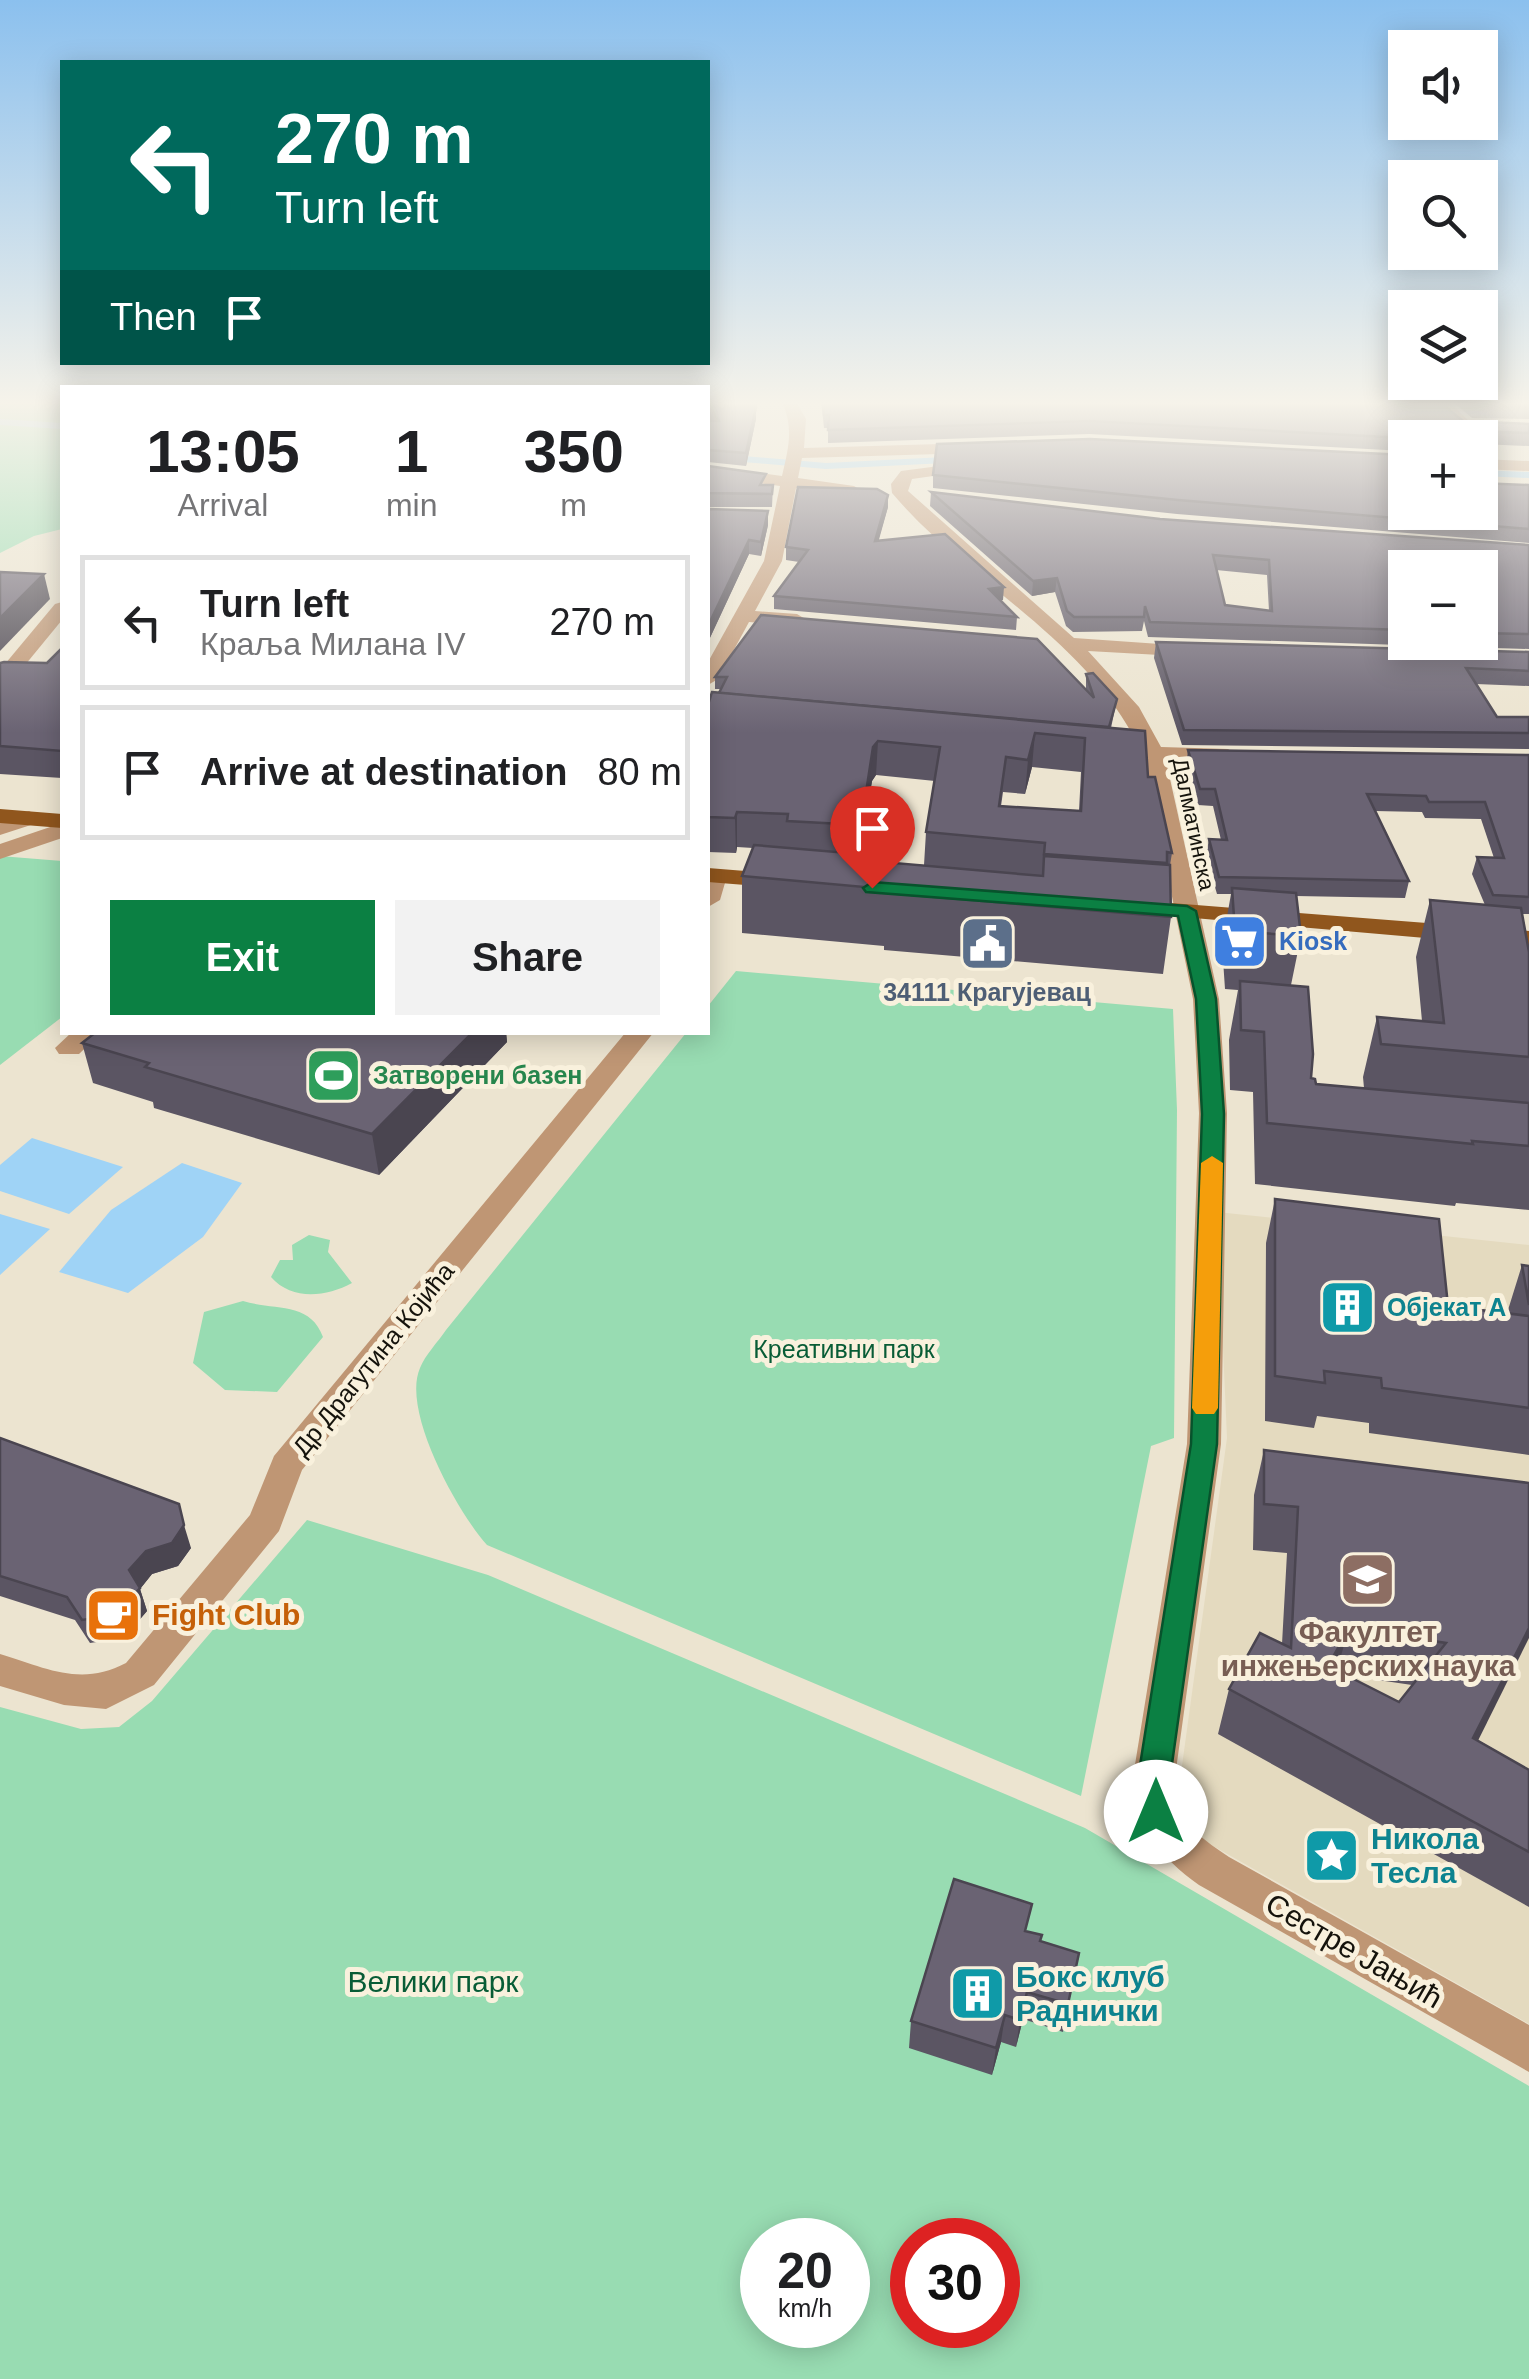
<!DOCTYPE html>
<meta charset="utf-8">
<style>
body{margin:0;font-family:Helvetica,sans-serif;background:#f2f2f2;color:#202124;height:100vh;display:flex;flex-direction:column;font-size:38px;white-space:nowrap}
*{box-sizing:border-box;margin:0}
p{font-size:32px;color:#757577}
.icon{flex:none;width:55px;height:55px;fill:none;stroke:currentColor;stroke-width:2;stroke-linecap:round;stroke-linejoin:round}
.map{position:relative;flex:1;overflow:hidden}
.details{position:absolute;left:60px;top:385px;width:650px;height:650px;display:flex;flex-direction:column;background:#fff;border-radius:0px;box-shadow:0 5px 25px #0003}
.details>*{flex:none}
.top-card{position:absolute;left:60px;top:60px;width:650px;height:305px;border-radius:0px;box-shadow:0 5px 25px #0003;background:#00695c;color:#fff;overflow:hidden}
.tools{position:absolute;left:1388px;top:30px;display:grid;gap:20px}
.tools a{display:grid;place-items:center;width:110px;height:110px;border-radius:0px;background:#fff;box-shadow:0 5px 25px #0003;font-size:50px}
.speed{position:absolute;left:740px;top:2218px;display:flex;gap:20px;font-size:50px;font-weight:700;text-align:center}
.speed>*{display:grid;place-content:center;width:130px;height:130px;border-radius:50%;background:#fff;box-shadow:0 5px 25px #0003;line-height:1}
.speed small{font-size:25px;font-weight:400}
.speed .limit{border:15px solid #d22;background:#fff;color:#111}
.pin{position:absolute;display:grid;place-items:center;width:85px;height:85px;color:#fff;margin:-102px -42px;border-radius:50% 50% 50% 0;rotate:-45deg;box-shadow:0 0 10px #0007}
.pin .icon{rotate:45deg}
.me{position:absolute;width:110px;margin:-55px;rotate:0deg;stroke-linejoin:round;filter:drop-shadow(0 0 8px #0008)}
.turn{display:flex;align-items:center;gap:35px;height:210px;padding:0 50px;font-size:45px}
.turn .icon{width:130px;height:130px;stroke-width:2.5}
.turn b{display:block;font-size:70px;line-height:85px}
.then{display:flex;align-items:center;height:95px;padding:0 50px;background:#0003;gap:20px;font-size:38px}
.eta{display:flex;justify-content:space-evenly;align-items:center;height:170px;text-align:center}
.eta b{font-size:60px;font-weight:700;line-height:70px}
.action{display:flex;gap:20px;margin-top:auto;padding:20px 50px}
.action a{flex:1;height:115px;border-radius:0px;background:#0b8043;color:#fff;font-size:40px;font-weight:700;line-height:115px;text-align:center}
.action a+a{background:#f2f2f2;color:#202124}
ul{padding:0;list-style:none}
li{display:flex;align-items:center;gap:30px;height:135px;margin:0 20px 15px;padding:0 30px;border:5px solid #e0e0e0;border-radius:0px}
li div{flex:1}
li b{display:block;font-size:38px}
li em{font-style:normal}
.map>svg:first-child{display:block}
.built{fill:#e4dabf}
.green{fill:#98dcb2;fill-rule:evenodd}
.water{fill:#9fd3f6}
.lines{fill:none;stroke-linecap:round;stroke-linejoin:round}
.stream{stroke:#9fd3f6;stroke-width:6}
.minor{fill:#bf9674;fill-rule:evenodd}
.major{fill:#90561d;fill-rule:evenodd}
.wall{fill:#5b5563;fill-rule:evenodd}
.shaded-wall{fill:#4a4550}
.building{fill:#6a6373;stroke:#4a4550;stroke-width:2.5;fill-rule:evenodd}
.route{fill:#0b8043;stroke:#07532c;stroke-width:2.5}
.slow{fill:#f59e0b}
.labels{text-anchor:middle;stroke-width:10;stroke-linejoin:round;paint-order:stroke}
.far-street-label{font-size:22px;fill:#15130c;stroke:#f9f1dd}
.shop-label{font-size:25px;font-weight:bold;fill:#366cbe;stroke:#f9f1dd;text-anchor:start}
.service-label{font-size:25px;font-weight:bold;fill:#4e5e75;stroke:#f9f1dd}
.leisure-label{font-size:25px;font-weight:bold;fill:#27864d;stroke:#f9f1dd;text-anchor:start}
.culture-label{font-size:25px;font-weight:bold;fill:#0d838f;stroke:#f9f1dd;text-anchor:start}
.park-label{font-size:25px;fill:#085c36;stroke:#f9f1dd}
.street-label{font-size:25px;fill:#15130c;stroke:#f9f1dd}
.near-food-label{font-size:30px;font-weight:bold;fill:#c56008;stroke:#f9f1dd;text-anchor:start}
.near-education-label{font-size:30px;font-weight:bold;fill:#785e54;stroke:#f9f1dd}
.near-culture-label{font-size:30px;font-weight:bold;fill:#0d838f;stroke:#f9f1dd;text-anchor:start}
.near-street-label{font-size:30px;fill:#15130c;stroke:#f9f1dd}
.near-park-label{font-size:30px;fill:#085c36;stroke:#f9f1dd}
</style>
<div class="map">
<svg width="1529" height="2379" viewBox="0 0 1529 2379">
<rect width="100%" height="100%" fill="#ece4d0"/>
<polygon class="built" points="1217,1212 1529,1245 1529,2024 1174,1824 1227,1438"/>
<g class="green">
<polygon points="0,400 62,400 62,529 34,536 0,553"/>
<polygon points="0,856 62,861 62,1017 0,1065"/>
<path d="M736 971 1173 1009 1177 1110 1174 1438 1151 1446 1081 1796 487 1545C458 1513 401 1411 420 1368 425 1355 438 1342 446 1330L686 1033 708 1032V1006Z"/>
<path d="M309 1235 330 1240 328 1252 352 1283C326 1297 292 1301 271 1277L280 1260H293L292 1245Z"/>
<path d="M243 1301C275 1311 310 1301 323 1337L277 1392 225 1390 193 1363 204 1312Z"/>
<path d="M307 1520 488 1575 1085 1828 1529 2086V2379H0V1707L81 1729 119 1727 152 1701ZM762 2240H848V2325H762ZM912 2240H998V2325H912Z"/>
</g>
<g class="water">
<polygon points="32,1138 123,1167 69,1214 0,1191 0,1165"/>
<polygon points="182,1163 242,1183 203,1237 128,1293 59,1272 111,1210"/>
<polygon points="0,1214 50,1229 0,1275"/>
</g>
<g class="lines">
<g class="stream">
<polyline points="0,422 62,426"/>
<polyline points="708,456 826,466 945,460"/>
<polyline points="1480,473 1529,475"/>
</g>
<g class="minor">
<path d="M781 400H795L806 419 804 448 974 443 982 448 974 453 802 458 798 478 854 486 862 491 854 496 796 488 782 561 755 611 797 614 807 620 797 626 749 622 718 679 708 685V662L764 561 780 486 708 476V466L782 476C789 446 794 427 781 400Z"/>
<polygon points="1422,400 1450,403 1470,422 1529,423 1529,433 1460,430 1440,409"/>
<polygon points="1480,459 1529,461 1529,471 1480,469"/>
<path d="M962 463 970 468 968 471 912 479 908 491 1074 638 1203 647V655L1196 657 1088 651 1139 707 1161 747 1228 749 1239 756 1228 763 1166 761 1219 999 1227 1113 1221 1444 1175 1777C1176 1821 1195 1834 1229 1857L1529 2025V2072L1199 1885C1160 1857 1134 1826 1133 1777L1187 1444 1199 1113 1193 999 1144 760 1126 758 1123 753 1126 748 1139 747C1086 638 968 583 892 493L891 484 901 471Z"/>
<polygon points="62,602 62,620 7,687 0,689 0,670 55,604"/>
<polygon points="29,811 41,818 37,823 0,835 0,820"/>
<polygon points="62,823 62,838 0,859 0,844"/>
<polygon points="715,869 727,876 720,900 708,907 708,871"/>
<polygon points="72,1032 102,1032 79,1054 59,1054 55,1048"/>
<path d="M626 1032H654L302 1470 279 1531 154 1685 106 1709 64 1705 0 1686V1654C46 1668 81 1687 126 1663L250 1515 274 1456Z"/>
</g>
<g class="major">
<polygon points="0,809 62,814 62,828 0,823"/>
<polygon points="708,868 783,874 795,881 783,888 708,882"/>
<polygon points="1133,900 1529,931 1529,947 1124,912 1121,907 1124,902"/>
</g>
</g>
<g class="wall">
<polygon points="708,400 759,400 759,403 755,403 756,419 746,466 708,462 708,421 710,421 708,417"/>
<polygon points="821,400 1437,400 1463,421 1529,424 1529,446 1480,444 1480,438 1405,438 1405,451 1089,434 828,443 828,428 824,428"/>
<polygon points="1451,400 1529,400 1529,419 1472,418"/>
<polygon points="708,466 766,485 773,485 772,507 708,507"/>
<polygon points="933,475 1405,512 1529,485 1529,543 1177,514 933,488"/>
<path d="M931 492 1160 519 1529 545V649L1148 637 1144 621 1142 631 1073 632 1066 626 1055 592 1032 596 930 506ZM1405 568H1480V642H1405ZM1216 570 1267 575 1269 611 1225 605Z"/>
<polygon points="888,507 878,541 1003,600 1000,600 1017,617 1016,630 774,609 774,596 799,562 786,560 786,547"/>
<polygon points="708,509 768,525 761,556 749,554 708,642"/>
<polygon points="1156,642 1529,652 1529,686 1476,684 1497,717 1529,717 1529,749 1182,745 1154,658"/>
<polygon points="62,648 62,778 0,774 0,663 47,663"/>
<path d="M1086 674 1117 699 1111 728 1148 777 1172 853 1170 865 1171 917 1163 974 884 950V946L742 933V876L753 848 737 847 736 853 708 852V705L721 689H715V677L1086 689ZM1032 767 1081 772 1079 811 1001 806 1003 792 1025 794ZM876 775 935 781 926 832 924 865 884 862V856L860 854 872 781Z"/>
<path d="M1188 750 1529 755V914H1522L1529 952V1210L1456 1203 1455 1206 1255 1184 1253 1092 1230 1090 1229 1040 1238 990 1225 989 1222 945 1231 894H1217L1206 856 1209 839 1221 840 1213 806 1198 805 1186 766ZM1375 811 1422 812 1425 818 1481 819 1494 858 1477 857 1472 874 1485 905 1430 900 1416 957 1422 1021 1377 1017 1363 1077 1364 1088 1316 1084 1311 1078 1291 985 1301 936 1296 896 1405 898 1409 881Z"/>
<polygon points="96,1032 506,1032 507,1042 379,1175 154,1108 153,1102 93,1083 82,1043"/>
<polygon points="1275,1199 1448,1306 1509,1314 1508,1310 1522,1265 1529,1266 1529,1455 1369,1433 1369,1423 1317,1416 1314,1428 1265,1421 1266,1243"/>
<polygon points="0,1438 191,1548 178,1566 152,1574 140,1589 147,1611 124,1638 90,1643 75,1620 0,1596"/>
<path d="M1264 1450 1529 1483 1478 1740 1529 1770V1907L1218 1734 1229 1689 1282 1644 1287 1553 1253 1550 1254 1495ZM1344 1675 1412 1685 1399 1702Z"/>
<polygon points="1028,1932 1041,1941 1079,1953 1063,2032 1023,2019 1016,2047 1001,2042 992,2075 909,2048 911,2021"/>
</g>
<g class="shaded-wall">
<polygon points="756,407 756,419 746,466 746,453"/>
<polygon points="888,495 888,507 875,554 875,541"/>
<polygon points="768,511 768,525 761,556 761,542"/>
<polygon points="749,540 749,554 708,642 708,626"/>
<polygon points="44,574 50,599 0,651 0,618"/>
<polygon points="1057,578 1055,592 1032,596 1033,581"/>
<polygon points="1004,587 1003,600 988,602 989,589"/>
<polygon points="1035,733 1032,767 1025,794 1028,760"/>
<polygon points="878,741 876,775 872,781 859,860 861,825 873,747"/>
<polygon points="737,812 737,847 736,853 735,818"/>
<polygon points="473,1032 506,1032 507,1042 379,1175 372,1134"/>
<polygon points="184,1525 191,1548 178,1566 152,1574 140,1589 147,1611 124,1638 116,1615 129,1570 146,1551"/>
<polygon points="1349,1628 1336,1673 1328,1666"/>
<polygon points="1529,1628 1529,1638 1457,1783 1473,1738"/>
<polygon points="1027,1992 1023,2019 1016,2047 1020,2020"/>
<polygon points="1005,2015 1001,2042 992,2075 996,2048"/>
</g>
<g class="building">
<polygon points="708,400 754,400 756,407 746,453 708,450 708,421 719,421 708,405"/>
<polygon points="823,400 1437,400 1463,421 1529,424 1529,433 1456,430 1458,438 1405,438 1090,421 828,430 829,415 824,415"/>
<polygon points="1468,400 1529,400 1529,407 1474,406"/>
<polygon points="1090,439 1405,455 1405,512 1480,512 1480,483 1529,485 1529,529 1178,500 933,475 937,444"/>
<polygon points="708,466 766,474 760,485 773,485 772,494 708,493"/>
<polygon points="798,487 877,489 888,495 875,541 945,534 1004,587 989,589 1017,617 774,596 808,550 786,547"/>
<path d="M931 492 1160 519 1529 545V634L1480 633V568H1405V630L1150 622 1145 606 1144 617H1074L1067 611 1057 578 1033 581ZM1213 555 1269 560 1272 611 1225 605Z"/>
<polygon points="708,509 768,511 761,542 749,540 708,626"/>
<polygon points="0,572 44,574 0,618"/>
<polygon points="761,615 1037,639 1094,698 1086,674 1093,673 1117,699 1109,727 719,693 727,677 715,677"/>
<polygon points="1156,642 1529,652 1529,671 1466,668 1497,717 1529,717 1529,733 1184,730"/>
<polygon points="62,648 62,751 0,746 0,663 4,662 47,663"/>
<path d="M712 692 1145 731 1148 777H1155L1172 853 1167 852V863L1044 854 1045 843 926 832 940 747 878 741 873 747 861 825 787 821 788 814 737 812 735 818 708 817V705ZM1035 733 1085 738 1081 811 999 806 1006 757 1028 760Z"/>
<polygon points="1188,750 1529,755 1529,897 1493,895 1477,857 1504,858 1485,802 1429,802 1426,796 1367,794 1409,881 1219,877 1209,839 1227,840 1215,789 1200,789"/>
<polygon points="754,845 884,856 882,862 1043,876 1044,856 1170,865 1171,917 886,893 887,889 742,876"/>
<polygon points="1232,888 1296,893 1301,936 1235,931"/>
<polygon points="1430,900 1521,908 1529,952 1529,1057 1381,1044 1377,1017 1444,1023"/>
<polygon points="1240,981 1308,987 1313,1054 1311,1078 1315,1079 1316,1084 1529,1103 1529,1146 1472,1141 1473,1144 1267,1123 1264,1032 1241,1030"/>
<polygon points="96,1032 473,1032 372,1134 145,1067 149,1063 82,1043"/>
<polygon points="1275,1199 1439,1219 1448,1306 1529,1316 1529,1408 1382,1388 1381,1378 1324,1371 1325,1383 1275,1376"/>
<polygon points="1522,1265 1529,1266 1529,1305"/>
<polygon points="0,1438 179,1504 184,1525 172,1543 146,1551 129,1570 140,1588 116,1615 82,1620 67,1597 0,1576"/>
<path d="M1264 1450 1529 1483V1628L1473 1738 1529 1770V1852L1229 1689 1260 1633 1291 1648 1298 1507 1264 1504ZM1349 1628 1446 1643 1399 1702 1328 1666Z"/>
<polygon points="954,1879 1032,1904 1025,1931 1042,1935 1040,1941 1079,1953 1068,2004 1027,1992 1020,2020 1005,2015 996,2048 911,2021"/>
</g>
<linearGradient id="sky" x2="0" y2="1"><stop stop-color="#8bc0ee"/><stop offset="0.55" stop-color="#f6f3ea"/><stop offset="1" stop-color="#f6f3ea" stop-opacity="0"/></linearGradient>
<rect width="1529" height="733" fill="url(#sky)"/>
<polygon class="route" points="872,882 1187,906 1196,911 1216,999 1224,1114 1217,1444 1170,1778 1172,1812 1168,1822 1156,1826 1145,1822 1141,1812 1138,1778 1191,1444 1202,1114 1196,999 1178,916 866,892 863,888"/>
<polygon class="slow" points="1212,1156 1223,1163 1218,1408 1214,1414 1196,1414 1192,1408 1201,1163"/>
<defs>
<symbol id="supermarket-square" viewBox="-11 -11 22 22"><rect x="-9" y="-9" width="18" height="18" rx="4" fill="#3f7fe0" stroke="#f9f1dd"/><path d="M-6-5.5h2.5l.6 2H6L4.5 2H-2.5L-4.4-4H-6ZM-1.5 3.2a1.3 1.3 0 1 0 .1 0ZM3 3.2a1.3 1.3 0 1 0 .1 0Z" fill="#fff"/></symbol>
<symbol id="civic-square" viewBox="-11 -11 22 22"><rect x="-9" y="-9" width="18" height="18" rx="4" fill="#5c6f8a" stroke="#f9f1dd"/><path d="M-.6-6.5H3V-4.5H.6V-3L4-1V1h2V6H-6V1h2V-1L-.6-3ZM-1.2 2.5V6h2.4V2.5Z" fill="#fff"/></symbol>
<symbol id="stadium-square" viewBox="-11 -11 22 22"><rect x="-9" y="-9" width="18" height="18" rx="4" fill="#2e9e5b" stroke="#f9f1dd"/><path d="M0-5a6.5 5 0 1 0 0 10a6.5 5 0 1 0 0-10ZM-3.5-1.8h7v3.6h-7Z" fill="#fff"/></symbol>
<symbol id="building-square" viewBox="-11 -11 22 22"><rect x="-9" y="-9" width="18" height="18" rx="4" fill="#0f9aa8" stroke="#f9f1dd"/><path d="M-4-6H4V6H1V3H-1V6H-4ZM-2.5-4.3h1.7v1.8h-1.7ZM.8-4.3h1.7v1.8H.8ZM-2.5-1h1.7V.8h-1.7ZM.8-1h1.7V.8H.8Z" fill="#fff"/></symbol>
<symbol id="university-square" viewBox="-11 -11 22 22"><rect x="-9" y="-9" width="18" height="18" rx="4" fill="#8d6e63" stroke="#f9f1dd"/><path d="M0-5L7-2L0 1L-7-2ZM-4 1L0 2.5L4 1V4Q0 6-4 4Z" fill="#fff"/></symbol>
<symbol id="cafe-square" viewBox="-11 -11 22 22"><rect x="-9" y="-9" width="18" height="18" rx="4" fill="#e8710a" stroke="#f9f1dd"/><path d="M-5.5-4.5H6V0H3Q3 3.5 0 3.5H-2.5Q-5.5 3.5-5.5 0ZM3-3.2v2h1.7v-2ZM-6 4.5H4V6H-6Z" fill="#fff"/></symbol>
<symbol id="sight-square" viewBox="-11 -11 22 22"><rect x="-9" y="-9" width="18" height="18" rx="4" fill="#0f9aa8" stroke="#f9f1dd"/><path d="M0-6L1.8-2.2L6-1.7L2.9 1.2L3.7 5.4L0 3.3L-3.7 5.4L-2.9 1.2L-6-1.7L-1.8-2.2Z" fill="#fff"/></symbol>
</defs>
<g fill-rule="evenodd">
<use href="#supermarket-square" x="1208" y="910" width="63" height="63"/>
<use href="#civic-square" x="956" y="912" width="63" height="63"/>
<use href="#stadium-square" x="302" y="1044" width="63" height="63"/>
<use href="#building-square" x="1316" y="1276" width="63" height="63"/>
<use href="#university-square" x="1336" y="1548" width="63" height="63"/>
<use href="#cafe-square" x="82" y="1584" width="63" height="63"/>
<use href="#sight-square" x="1300" y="1824" width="63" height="63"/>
<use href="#building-square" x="946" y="1962" width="63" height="63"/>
</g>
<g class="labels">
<g class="far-street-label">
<text transform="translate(1194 824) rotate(78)" y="8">Далматинска</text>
</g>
<g class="shop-label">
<text x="1279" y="950">Kiosk</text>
</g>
<g class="service-label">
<text x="987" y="1001">34111 Крагујевац</text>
</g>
<g class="leisure-label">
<text x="373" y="1084">Затворени базен</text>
</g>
<g class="culture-label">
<text x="1387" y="1316">Објекат А</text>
</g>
<g class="park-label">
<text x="844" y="1358">Креативни парк</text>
</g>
<g class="street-label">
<text transform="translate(373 1359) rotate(-51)" y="9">Др Драгутина Којића</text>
</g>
<g class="near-food-label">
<text x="152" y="1625">Fight Club</text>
</g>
<g class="near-education-label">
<text x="1368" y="1642">Факултет<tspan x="1368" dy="34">инжењерских наука</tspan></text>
</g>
<g class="near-culture-label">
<text x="1371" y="1849">Никола<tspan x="1371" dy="34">Тесла</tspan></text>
<text x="1016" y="1987">Бокс клуб<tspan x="1016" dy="34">Раднички</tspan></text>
</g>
<g class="near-street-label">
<text transform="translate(1354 1951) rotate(30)" y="10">Сестре Јањић</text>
</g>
<g class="near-park-label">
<text x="433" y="1992">Велики парк</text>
</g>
</g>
</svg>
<div class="tools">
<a><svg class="icon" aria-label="sound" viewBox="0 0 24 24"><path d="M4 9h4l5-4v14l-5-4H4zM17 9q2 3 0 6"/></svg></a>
<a><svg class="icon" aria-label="search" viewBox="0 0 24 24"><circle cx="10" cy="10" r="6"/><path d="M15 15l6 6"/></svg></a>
<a><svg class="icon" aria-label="layers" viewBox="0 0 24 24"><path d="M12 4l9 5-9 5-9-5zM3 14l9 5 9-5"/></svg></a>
<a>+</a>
<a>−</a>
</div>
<div class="speed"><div>20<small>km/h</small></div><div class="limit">30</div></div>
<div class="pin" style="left:872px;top:888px;background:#d93025"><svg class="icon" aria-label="arrive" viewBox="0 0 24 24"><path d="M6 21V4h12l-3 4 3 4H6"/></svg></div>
<svg class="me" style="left:1156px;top:1812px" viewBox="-20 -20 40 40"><circle r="19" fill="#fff"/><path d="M0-13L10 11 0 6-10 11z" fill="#0b8043"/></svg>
<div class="top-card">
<div class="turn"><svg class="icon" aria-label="left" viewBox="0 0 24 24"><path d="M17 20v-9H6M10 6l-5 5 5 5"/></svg><div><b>270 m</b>Turn left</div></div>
<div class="then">Then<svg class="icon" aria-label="arrive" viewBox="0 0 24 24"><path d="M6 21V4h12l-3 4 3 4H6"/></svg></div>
</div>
<section class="details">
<div class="eta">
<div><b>13:05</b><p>Arrival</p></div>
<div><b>1</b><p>min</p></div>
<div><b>350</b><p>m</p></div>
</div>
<ul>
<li><svg class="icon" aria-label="left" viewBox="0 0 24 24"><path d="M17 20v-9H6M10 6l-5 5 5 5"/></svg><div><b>Turn left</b><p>Краља Милана IV</p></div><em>270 m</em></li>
<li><svg class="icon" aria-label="arrive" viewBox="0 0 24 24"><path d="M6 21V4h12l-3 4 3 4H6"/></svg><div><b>Arrive at destination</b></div><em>80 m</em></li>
</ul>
<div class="action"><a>Exit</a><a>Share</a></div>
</section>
</div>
